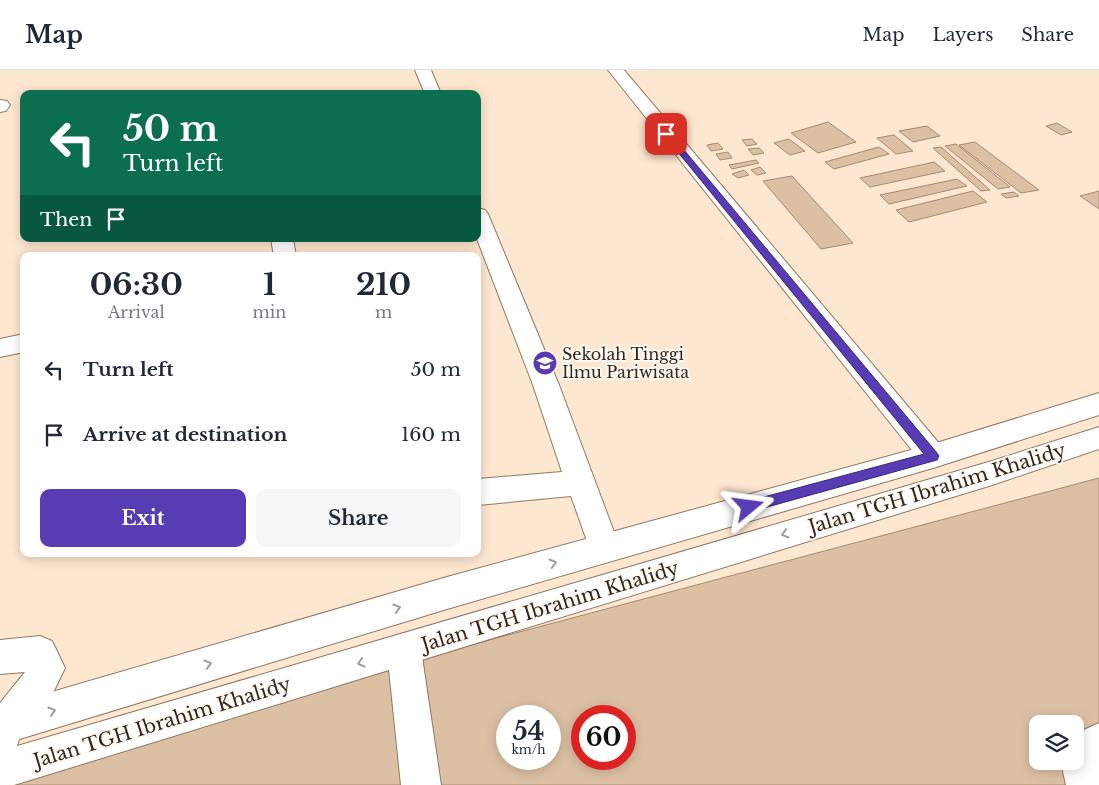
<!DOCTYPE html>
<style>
body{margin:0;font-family:"Libre Baskerville",serif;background:#f6f6f7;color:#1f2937;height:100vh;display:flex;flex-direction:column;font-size:19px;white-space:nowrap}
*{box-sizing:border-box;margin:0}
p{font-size:16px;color:#747a83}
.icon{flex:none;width:28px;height:28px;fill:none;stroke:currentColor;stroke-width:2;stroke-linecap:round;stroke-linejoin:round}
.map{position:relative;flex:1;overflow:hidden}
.details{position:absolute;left:20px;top:182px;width:461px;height:305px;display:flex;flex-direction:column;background:#fff;border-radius:10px;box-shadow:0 2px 12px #0003}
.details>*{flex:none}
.guide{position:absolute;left:20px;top:20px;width:461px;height:152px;border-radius:10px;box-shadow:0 2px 12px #0003;background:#0b6e4f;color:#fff;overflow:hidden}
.controls{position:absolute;left:1029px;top:645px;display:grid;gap:10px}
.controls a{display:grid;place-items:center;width:55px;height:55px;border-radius:10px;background:#fff;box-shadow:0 2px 12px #0003;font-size:25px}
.speed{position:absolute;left:496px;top:635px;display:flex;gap:10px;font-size:25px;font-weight:700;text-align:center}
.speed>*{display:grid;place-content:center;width:65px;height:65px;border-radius:50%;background:#fff;box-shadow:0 2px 12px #0003;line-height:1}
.speed small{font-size:12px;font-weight:400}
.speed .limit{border:8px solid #d22;background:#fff;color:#111}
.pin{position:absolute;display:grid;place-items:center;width:42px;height:42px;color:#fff;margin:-21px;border-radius:10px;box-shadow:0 2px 8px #0006}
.me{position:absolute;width:55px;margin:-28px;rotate:74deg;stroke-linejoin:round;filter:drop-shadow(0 0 4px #0008)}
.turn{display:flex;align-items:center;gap:18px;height:105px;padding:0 20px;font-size:22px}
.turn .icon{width:65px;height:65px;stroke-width:2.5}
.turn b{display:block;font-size:35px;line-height:42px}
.then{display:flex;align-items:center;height:48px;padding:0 20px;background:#0003;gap:10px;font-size:19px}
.eta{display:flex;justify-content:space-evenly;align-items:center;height:85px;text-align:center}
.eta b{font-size:30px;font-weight:700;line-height:35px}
.action{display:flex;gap:10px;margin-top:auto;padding:10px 20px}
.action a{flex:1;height:58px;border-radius:10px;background:#583cb4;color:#fff;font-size:20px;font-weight:700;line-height:58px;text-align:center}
.action a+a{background:#f6f6f7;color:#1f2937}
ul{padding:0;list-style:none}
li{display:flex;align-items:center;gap:15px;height:65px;padding:0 20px}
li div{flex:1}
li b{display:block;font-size:19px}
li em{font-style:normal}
header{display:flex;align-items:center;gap:30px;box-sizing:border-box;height:70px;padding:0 25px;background:#fff;border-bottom:1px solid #e0e1e3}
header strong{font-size:24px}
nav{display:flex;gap:28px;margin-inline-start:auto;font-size:18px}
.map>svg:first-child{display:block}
.building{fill:#dcc0a4;stroke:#a48a6f;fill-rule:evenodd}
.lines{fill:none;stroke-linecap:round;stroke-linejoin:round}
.minor-casing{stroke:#91785e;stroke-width:2}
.primary-casing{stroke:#91785e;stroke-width:2}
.minor{fill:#fff;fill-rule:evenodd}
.primary{fill:#fff;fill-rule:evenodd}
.oneway{stroke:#a39e99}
.route{fill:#583cb4;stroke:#392775}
.labels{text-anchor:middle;stroke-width:4;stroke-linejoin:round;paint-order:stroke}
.poi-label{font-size:16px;fill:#32271d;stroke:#fef8f2;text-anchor:start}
.near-street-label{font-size:19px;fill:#32271d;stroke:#fef8f2}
</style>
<header>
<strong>Map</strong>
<nav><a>Map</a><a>Layers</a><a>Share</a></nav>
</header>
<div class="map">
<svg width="1099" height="715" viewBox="0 0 1099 715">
<rect width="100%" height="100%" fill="#fee7d1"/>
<g class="building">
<polygon points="828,52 856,72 818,83 791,63"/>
<polygon points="1057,53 1072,62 1061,65 1046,56"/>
<polygon points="927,56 940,66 913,72 899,61"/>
<polygon points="894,65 913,81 896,84 877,68"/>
<polygon points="752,69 757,74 747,76 742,70"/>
<polygon points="789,69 805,81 790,85 774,73"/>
<polygon points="975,72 1039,120 1021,123 959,75"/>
<polygon points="718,73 723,79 711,81 707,75"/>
<polygon points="956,74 1010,117 998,119 945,76"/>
<polygon points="879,77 889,84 834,99 825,92"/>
<polygon points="941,77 990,120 981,121 933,78"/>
<polygon points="759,78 764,83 753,85 748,79"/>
<polygon points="728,82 732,88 720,90 716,84"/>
<polygon points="756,90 759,93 732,99 729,95"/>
<polygon points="934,92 945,101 870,117 860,108"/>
<polygon points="760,97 766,103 757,105 751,100"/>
<polygon points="744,100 749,105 738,108 732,104"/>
<polygon points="792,106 853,173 821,179 763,111"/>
<polygon points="957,109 967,116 889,134 880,125"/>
<polygon points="973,121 987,132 909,152 896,140"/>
<polygon points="1099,121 1099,139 1080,126"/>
<polygon points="1014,122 1019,126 1006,128 1001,124"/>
<path d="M1099 408V715H0V700ZM508 646H550V689H508ZM582 646H625V689H582ZM1038 654H1075V691H1038Z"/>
</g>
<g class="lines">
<defs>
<g id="minor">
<polygon points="415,0 431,0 441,24 425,24"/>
<polygon points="608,0 624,0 943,378 947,386 943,394 933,398 923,394"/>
<polygon points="0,30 7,31 10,35 6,41 0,42"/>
<polygon points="478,138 485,140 488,144 559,315 620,478 615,488 604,493 593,488 571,426 478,435 478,409 562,402 533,315 477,169"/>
<polygon points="271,169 293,169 296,186 274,186"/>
<polygon points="24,264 24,282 0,287 0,269"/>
<polygon points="404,563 416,568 421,580 441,715 401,715 387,580 392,568"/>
<polygon points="40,566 52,571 65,598 48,633 21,664 13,687 0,693 0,633 25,602 0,604 0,570"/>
<polygon points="1099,653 1099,715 1066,715 1061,693 1061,691 1075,691 1075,664"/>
</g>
<g id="primary">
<polygon points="1099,323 1099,345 933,398 447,539 0,675 0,637 447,507 933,374"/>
<polygon points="1099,357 1099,379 992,415 14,715 0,715 0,681 992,391"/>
</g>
</defs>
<use href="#minor" class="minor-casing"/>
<use href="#primary" class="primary-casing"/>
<use href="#minor" class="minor"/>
<use href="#primary" class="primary"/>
</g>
<defs><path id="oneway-chevron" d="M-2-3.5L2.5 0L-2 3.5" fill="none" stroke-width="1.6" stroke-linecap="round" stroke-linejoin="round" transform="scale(1.25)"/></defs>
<g class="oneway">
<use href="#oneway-chevron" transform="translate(785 464) rotate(163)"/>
<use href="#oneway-chevron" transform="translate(553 493) rotate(-16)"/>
<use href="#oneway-chevron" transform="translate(397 538) rotate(-17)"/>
<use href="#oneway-chevron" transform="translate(361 593) rotate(163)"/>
<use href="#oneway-chevron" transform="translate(208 594) rotate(-17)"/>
<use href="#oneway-chevron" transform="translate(52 641) rotate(-17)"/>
</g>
<polygon class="route" points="664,62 669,62 937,383 939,386 937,390 749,442 745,441 743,437 745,433 749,431 924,384 664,65"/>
<defs>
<symbol id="school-disc" viewBox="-11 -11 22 22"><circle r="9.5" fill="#583cb4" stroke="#fef8f2"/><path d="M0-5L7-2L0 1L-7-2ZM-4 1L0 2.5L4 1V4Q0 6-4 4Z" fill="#fff"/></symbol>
</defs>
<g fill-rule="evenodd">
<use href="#school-disc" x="531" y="279" width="28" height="28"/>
</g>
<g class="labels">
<g class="poi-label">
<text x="562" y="290">Sekolah Tinggi<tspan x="562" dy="18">Ilmu Pariwisata</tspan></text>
</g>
<g class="near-street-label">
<text transform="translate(937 418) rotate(-17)" y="7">Jalan TGH Ibrahim Khalidy</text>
<text transform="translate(550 536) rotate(-17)" y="7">Jalan TGH Ibrahim Khalidy</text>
<text transform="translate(162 652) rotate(-17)" y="7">Jalan TGH Ibrahim Khalidy</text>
</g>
</g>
</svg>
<div class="controls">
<a><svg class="icon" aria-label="layers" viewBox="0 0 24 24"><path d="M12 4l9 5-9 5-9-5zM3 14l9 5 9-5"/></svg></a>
</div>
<div class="speed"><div>54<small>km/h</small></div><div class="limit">60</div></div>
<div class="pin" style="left:666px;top:64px;background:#d93025"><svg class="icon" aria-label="arrive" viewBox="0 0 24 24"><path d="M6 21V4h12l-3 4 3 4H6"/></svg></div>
<svg class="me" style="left:749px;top:437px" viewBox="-20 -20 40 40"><path d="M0-17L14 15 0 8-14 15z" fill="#583cb4" stroke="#fff" stroke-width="4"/></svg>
<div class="guide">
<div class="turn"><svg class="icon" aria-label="left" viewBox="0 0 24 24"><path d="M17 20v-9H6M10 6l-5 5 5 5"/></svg><div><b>50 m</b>Turn left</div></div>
<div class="then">Then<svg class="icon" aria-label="arrive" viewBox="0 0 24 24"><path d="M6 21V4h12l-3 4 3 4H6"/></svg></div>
</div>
<section class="details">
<div class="eta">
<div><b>06:30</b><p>Arrival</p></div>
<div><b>1</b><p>min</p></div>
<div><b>210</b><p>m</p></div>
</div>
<ul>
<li><svg class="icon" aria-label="left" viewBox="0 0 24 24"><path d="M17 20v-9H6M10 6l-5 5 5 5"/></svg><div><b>Turn left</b></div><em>50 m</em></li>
<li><svg class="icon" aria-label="arrive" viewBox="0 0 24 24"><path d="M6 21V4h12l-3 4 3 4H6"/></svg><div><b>Arrive at destination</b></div><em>160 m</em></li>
</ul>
<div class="action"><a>Exit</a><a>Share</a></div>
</section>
</div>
